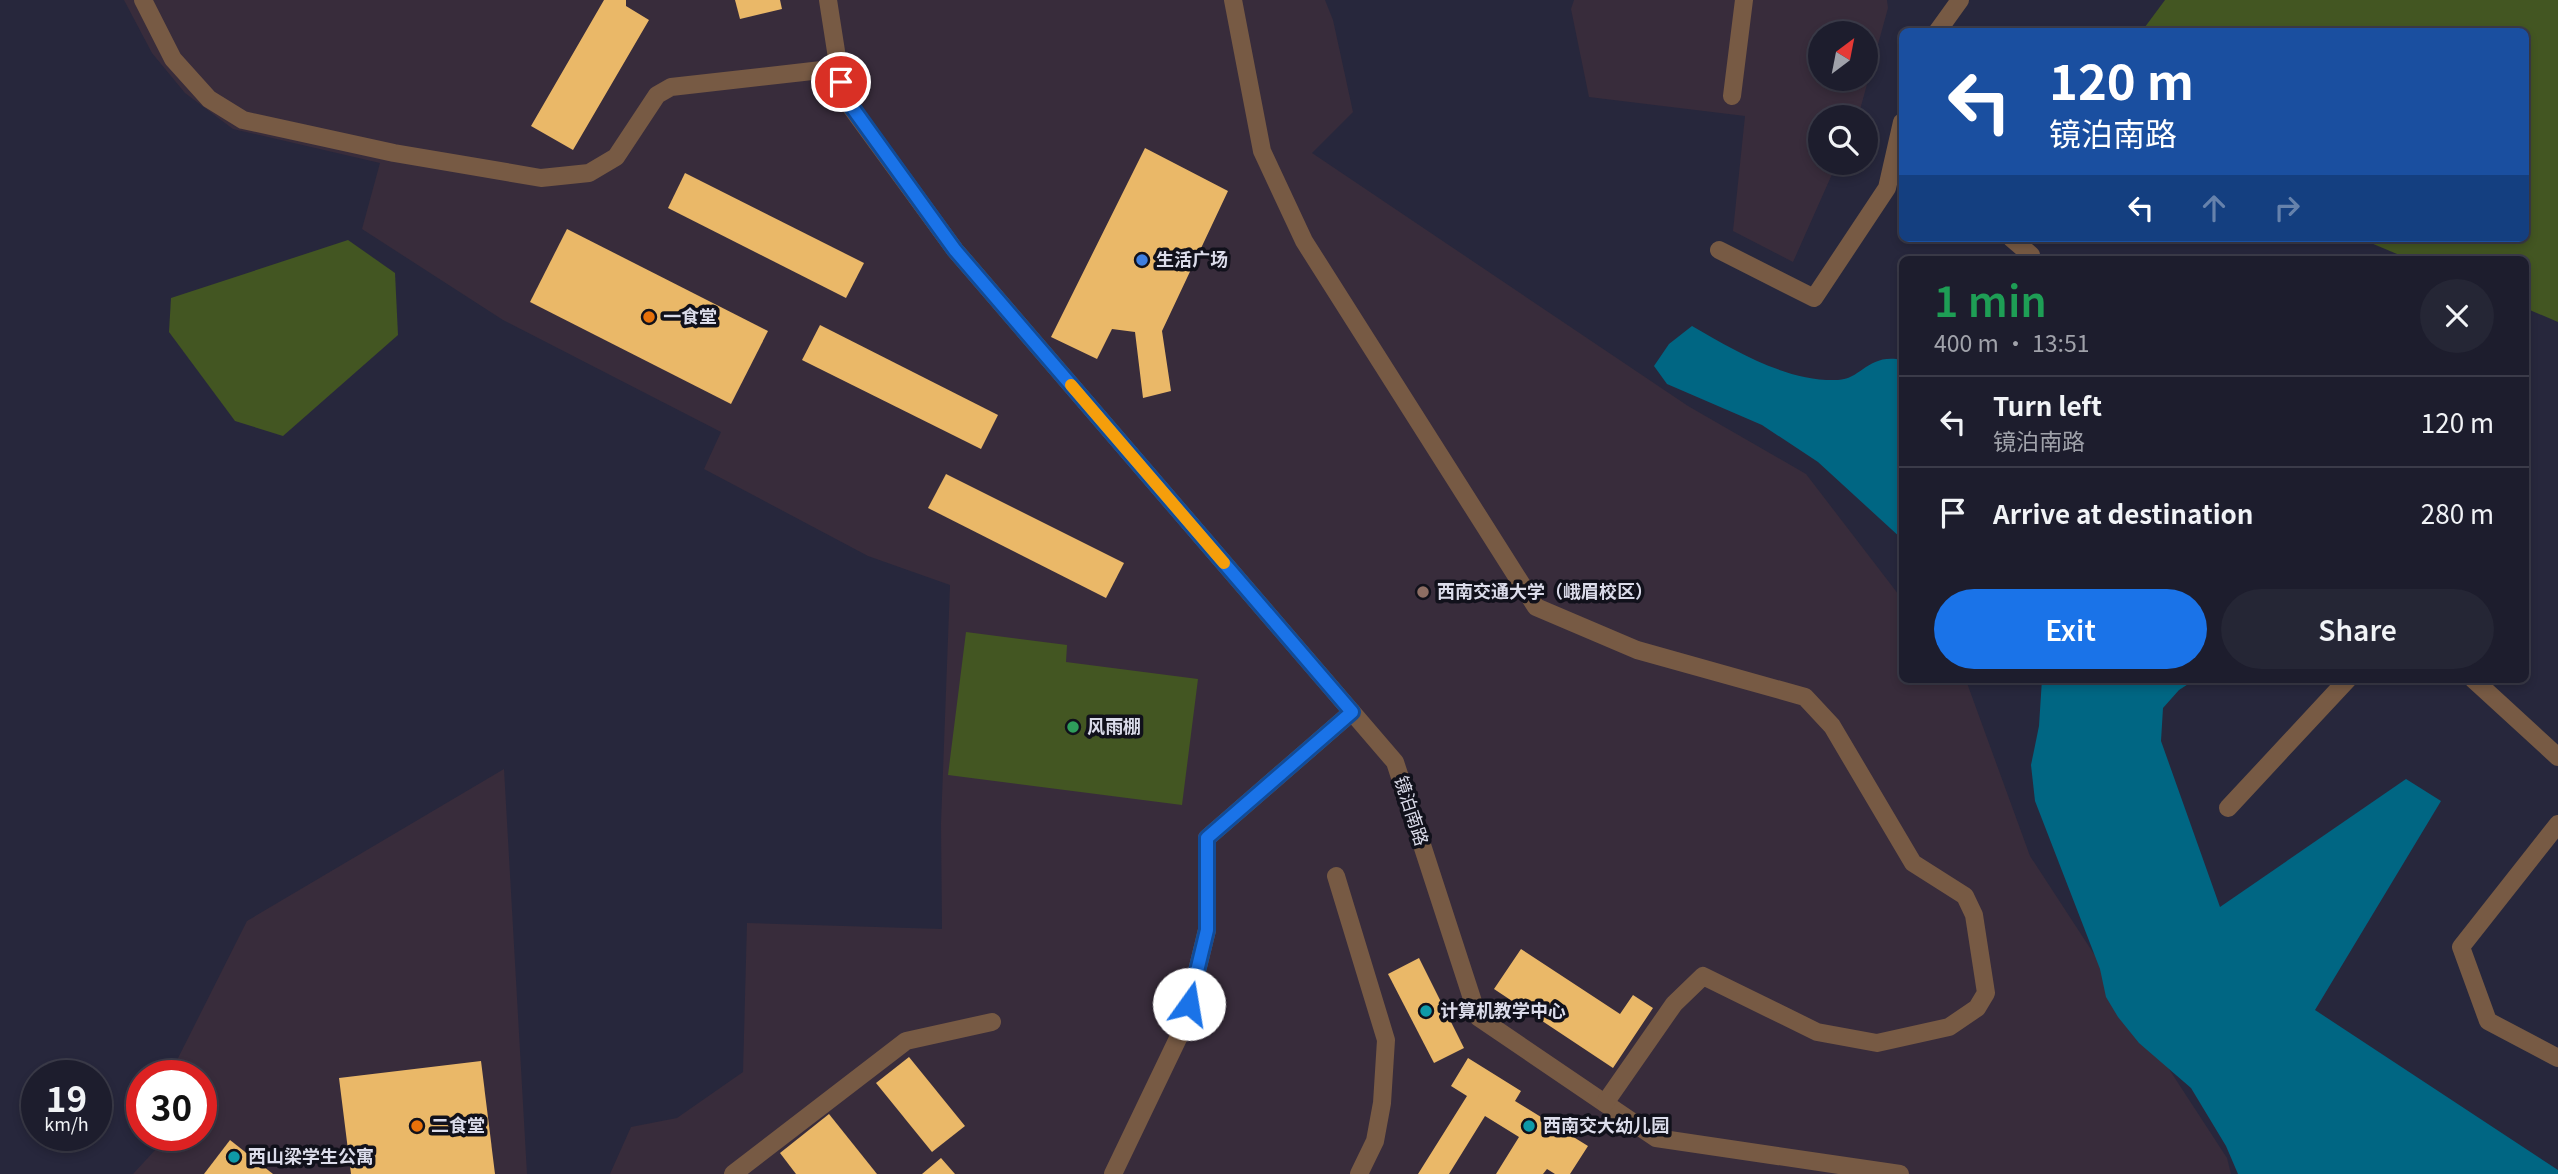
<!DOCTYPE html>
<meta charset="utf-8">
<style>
body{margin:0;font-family:Georgia,"Noto Sans SC",serif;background:#252635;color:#f1f3f6;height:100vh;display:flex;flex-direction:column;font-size:26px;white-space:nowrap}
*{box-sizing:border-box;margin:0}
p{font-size:23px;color:#a0a2aa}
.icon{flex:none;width:38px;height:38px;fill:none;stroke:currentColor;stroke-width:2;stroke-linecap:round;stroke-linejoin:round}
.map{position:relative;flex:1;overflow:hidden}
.side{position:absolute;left:1899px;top:256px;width:630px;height:427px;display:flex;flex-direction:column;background:#1d1d2d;border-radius:10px;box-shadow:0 4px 10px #0003,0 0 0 2px #3b3b49}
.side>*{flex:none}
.hud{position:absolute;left:1899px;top:28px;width:630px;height:214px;border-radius:10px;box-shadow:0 4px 10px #0003,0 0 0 2px #3b3b49;background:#1a4fa0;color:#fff;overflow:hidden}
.needle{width:46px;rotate:32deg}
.fabs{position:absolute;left:1808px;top:21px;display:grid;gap:14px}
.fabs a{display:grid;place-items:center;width:70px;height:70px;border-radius:50%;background:#1d1d2d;box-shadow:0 4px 10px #0003,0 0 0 2px #3b3b49;font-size:35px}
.speed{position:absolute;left:21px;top:1060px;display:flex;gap:14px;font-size:35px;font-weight:700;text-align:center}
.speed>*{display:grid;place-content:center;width:91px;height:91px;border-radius:50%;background:#1d1d2d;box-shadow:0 4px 10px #0003,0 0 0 2px #3b3b49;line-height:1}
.speed small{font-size:18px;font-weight:400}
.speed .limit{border:10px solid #d22;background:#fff;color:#111}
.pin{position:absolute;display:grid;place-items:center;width:60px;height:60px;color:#fff;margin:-30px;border:4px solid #fff;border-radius:50%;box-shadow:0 2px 7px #0007}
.me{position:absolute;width:77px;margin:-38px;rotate:13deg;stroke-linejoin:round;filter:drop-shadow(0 0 5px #0008)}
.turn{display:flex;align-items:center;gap:24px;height:147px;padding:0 35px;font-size:32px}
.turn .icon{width:91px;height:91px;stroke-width:2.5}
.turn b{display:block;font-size:49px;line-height:60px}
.lanes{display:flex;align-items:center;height:66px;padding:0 35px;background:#0003;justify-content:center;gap:35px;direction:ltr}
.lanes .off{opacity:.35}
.round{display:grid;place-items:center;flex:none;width:74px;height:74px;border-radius:37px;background:#252635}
.head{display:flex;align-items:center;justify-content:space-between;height:119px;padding:0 35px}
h1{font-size:42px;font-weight:600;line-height:52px;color:#1e9e55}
.action{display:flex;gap:14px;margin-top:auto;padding:14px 35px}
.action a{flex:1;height:80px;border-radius:42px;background:#1a73e8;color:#fff;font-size:28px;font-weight:600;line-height:80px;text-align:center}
.action a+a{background:#252635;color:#f1f3f6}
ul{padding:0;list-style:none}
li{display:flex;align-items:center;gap:21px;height:91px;padding:0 35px;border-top:2px solid #3b3b49}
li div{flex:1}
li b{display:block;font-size:26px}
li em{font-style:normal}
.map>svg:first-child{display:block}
.education{fill:#382c3b;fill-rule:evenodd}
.green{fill:#435622}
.water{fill:#006683}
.building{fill:#eab868}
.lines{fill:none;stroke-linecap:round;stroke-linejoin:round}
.minor{stroke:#775a44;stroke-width:18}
.route-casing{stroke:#114b97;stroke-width:18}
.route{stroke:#1a73e8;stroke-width:12}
.slow{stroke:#f59e0b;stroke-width:12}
.shop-dot{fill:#3f7fe0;stroke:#11111b;stroke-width:2.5}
.food-dot{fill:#e8710a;stroke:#11111b;stroke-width:2.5}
.education-dot{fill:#8d6e63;stroke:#11111b;stroke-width:2.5}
.leisure-dot{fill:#2e9e5b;stroke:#11111b;stroke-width:2.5}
.culture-dot{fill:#0f9aa8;stroke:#11111b;stroke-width:2.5}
.labels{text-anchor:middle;stroke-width:7;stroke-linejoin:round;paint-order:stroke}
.poi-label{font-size:18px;font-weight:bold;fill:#dbdcea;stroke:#11111b;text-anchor:start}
.street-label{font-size:18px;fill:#dbdcea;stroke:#11111b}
</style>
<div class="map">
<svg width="2558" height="1174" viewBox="0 0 2558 1174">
<rect width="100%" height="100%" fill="#27273c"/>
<g class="education">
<polygon points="124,0 1325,0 1333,20 1353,112 1312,153 1688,406 1806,474 1902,599 1902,679 1964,679 1967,683 2030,856 2227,1158 2231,1174 610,1174 631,1127 677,1118 743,1072 747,923 942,929 941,824 950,585 868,556 704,469 721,432 503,320 362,229 380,163 233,129 185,93 152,53"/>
<path d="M1574 0H1887L1888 8 1858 117H1820V163H1837L1793 262 1733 231 1745 116 1589 97 1571 9ZM1820 33H1866V79H1820Z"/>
<polygon points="504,769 527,1174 133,1174 168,1136 201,1136 201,1076 169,1076 247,921"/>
</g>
<g class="green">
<polygon points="2165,0 2558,0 2558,322 2525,308 2525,259 2409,259 2359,238 2525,238 2525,32 2142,31"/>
<polygon points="348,240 395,273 398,335 283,436 235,421 169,332 171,298"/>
<polygon points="966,632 1067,645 1066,662 1198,679 1182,805 948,775"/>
</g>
<g class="water">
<path d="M1692 326C1734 350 1786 382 1838 380 1862 379 1868 353 1902 360V539L1818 462 1762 425 1667 384 1654 366 1669 344Z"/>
<polygon points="2042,679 2196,679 2179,690 2163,708 2161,741 2220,907 2406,779 2441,801 2315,1010 2558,1170 2558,1174 2238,1174 2226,1146 2191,1088 2139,1043 2118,1017 2106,997 2100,969 2035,801 2031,765 2039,726"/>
</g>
<g class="building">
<polygon points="604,0 626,0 626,6 649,20 573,150 531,126"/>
<polygon points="735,0 780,0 782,9 740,19"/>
<polygon points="1145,148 1228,191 1162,331 1171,391 1143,398 1135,332 1112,329 1097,359 1051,337"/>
<polygon points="685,173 864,263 846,298 668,208"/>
<polygon points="567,229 768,331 731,404 530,302"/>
<polygon points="820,325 998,415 981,449 802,360"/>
<polygon points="946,474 1124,563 1106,598 928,508"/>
<polygon points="1521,949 1620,1014 1633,995 1653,1008 1613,1068 1494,989"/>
<polygon points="1419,958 1464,1048 1434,1063 1388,974"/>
<polygon points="909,1057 965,1126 932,1152 876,1083"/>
<polygon points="1468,1058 1521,1091 1515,1101 1588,1146 1570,1174 1555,1174 1547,1169 1543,1174 1496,1174 1519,1137 1485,1116 1449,1174 1418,1174 1467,1096 1451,1086"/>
<polygon points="481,1061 495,1174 351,1174 339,1078"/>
<polygon points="829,1114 877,1174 796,1174 780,1153"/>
<polygon points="230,1140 273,1174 204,1174"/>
<polygon points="941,1158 955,1174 922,1174"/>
</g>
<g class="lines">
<g class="minor">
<polyline points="143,0 173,59 209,99 243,120 394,153 541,178 589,173 616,157 657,95 671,87 839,68"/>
<polyline points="828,0 843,96 955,250 1395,762 1478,1017 1656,1138 1900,1174"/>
<polyline points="1233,0 1262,151 1304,241 1536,607 1637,650 1805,697 1832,726 1913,863 1965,896 1974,915 1986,993 1977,1008 1949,1027 1877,1043 1817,1032 1703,976 1674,1004 1605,1103"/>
<polyline points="1937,32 1960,0"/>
<polyline points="1732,96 1744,0"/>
<polyline points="2011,238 2031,255 2031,259"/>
<polyline points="1719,250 1814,298 1887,188 1902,122"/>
<polyline points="2473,679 2558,757"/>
<polyline points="2228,808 2348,679"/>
<polyline points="2558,824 2461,947 2488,1021 2558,1058"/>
<polyline points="1336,876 1386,1040 1382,1103 1375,1141 1359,1174"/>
<polyline points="733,1174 906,1041 992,1022"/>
<polyline points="1113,1174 1183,1028 1207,930 1207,838 1352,712"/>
</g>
</g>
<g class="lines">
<defs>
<polyline id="route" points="841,82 844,96 955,250 1352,712 1207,838 1207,930 1189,1004"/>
</defs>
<use href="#route" class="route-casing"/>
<use href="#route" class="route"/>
<polyline class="slow" points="1071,385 1224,563"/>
</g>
<circle class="shop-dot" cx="1142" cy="260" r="7"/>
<g class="food-dot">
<circle cx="649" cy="317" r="7"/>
<circle cx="417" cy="1126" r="7"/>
</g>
<circle class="education-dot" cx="1423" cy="592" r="7"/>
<circle class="leisure-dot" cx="1073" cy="727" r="7"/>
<g class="culture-dot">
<circle cx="1426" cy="1011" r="7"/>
<circle cx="1529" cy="1126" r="7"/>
<circle cx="234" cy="1157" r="7"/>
</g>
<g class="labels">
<g class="poi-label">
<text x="1156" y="266">生活广场</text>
<text x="663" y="323">一食堂</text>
<text x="1437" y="598">西南交通大学（峨眉校区）</text>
<text x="1087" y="733">风雨棚</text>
<text x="1440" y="1017">计算机教学中心</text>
<text x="431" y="1132">二食堂</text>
<text x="1543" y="1132">西南交大幼儿园</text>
<text x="248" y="1163">西山梁学生公寓</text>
</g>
<g class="street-label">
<text transform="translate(1411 811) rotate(72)" y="6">镜泊南路</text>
</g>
</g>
</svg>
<div class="fabs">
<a><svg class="needle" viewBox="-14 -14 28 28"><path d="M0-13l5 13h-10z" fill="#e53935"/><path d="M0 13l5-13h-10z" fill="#a0a2aa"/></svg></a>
<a><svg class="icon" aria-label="search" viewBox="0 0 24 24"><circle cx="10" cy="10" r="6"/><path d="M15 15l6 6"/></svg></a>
</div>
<div class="speed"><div>19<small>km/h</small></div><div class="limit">30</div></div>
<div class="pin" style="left:841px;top:82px;background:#d93025"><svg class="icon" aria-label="arrive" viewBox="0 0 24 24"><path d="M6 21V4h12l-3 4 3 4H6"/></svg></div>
<svg class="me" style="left:1189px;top:1004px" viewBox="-20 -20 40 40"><circle r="19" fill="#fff"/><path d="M0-13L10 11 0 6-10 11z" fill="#1a73e8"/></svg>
<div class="hud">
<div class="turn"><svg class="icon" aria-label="left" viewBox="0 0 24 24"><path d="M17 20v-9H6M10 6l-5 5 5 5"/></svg><div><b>120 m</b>镜泊南路</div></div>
<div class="lanes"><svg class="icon" aria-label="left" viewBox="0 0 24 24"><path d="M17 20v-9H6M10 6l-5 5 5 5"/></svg><svg class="icon off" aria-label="ahead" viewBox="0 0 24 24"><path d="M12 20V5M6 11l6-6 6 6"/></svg><svg class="icon off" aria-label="right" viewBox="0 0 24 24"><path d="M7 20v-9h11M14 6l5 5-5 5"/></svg></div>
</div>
<section class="side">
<div class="head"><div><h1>1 min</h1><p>400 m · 13:51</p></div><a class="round"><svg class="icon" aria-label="close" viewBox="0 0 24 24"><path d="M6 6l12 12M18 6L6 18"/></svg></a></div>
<ul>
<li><svg class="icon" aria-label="left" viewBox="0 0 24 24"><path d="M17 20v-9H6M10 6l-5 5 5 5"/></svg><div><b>Turn left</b><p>镜泊南路</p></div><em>120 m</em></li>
<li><svg class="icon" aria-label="arrive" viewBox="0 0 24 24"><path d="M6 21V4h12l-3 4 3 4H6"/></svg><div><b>Arrive at destination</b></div><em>280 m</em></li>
</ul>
<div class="action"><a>Exit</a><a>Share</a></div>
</section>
</div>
